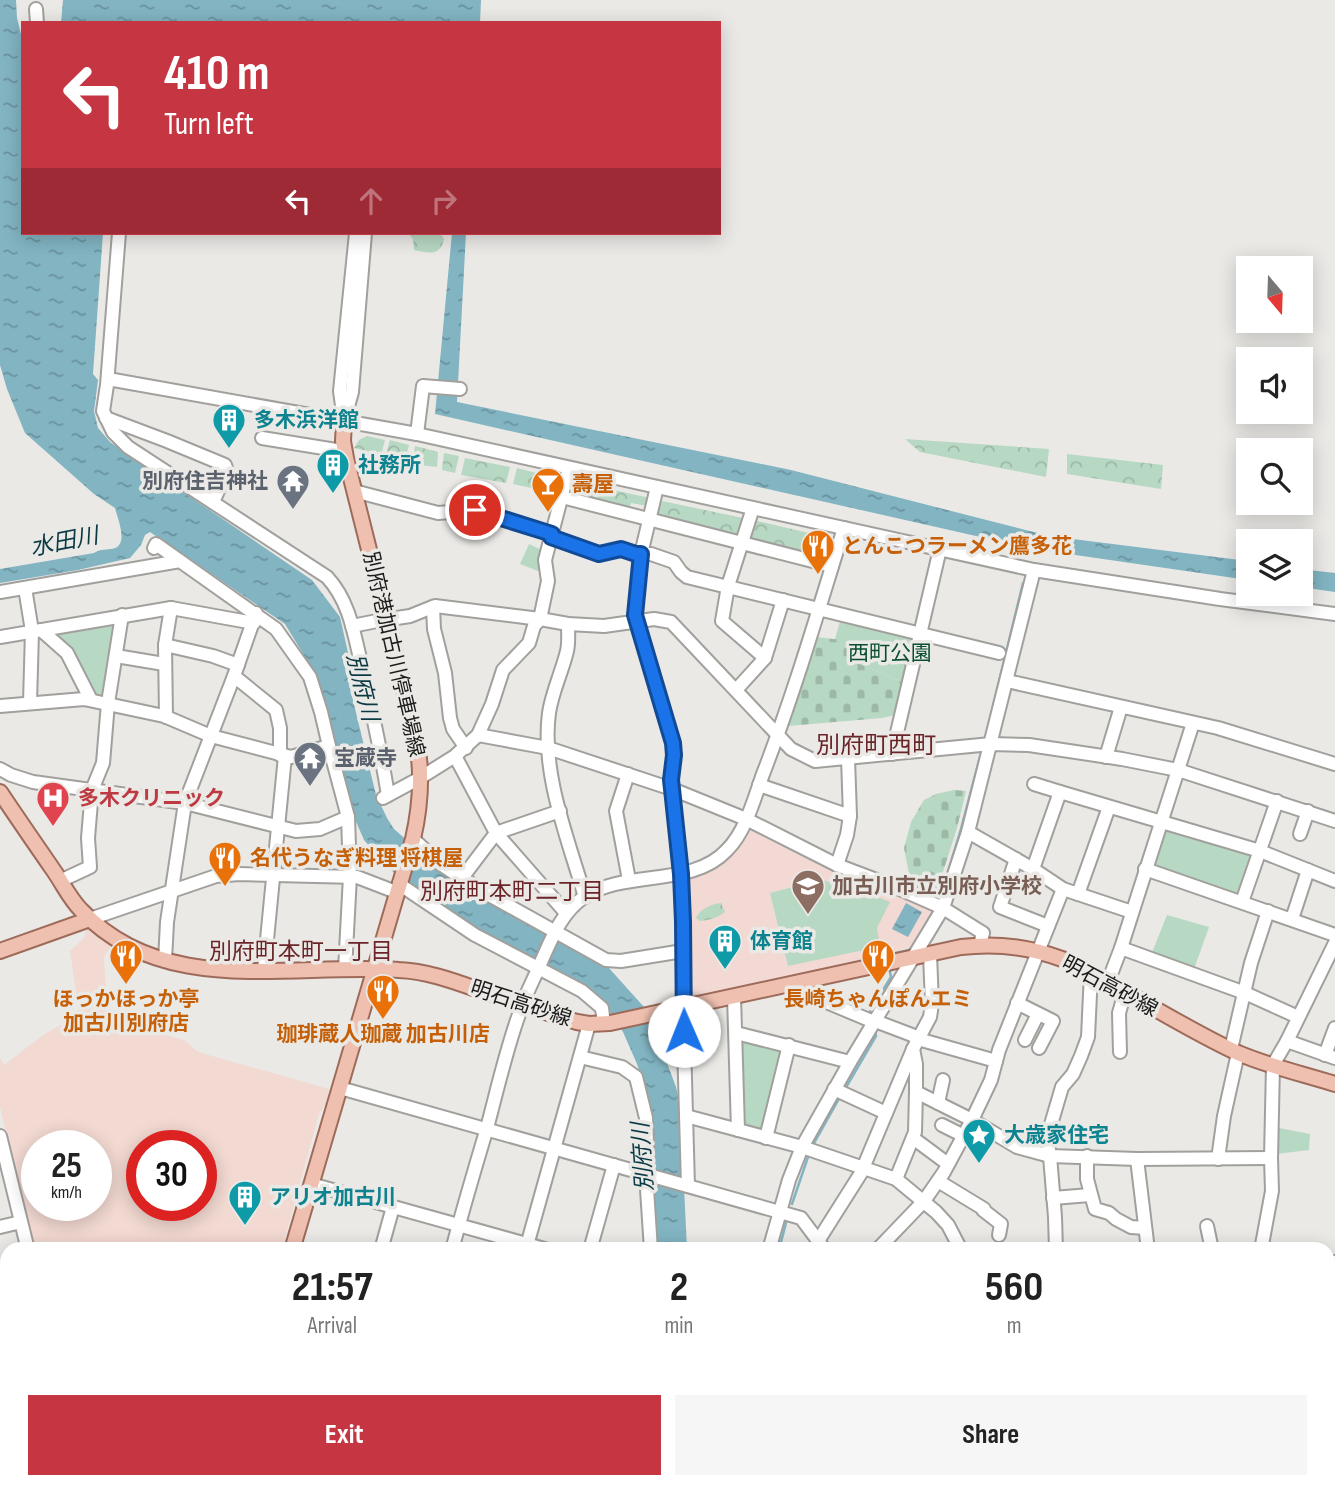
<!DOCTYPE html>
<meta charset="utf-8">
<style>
body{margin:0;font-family:"Sofia Sans Condensed","Noto Sans JP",sans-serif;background:#f6f6f6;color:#222;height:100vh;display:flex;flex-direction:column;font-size:26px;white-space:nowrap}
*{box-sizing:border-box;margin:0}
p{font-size:23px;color:#767676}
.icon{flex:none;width:38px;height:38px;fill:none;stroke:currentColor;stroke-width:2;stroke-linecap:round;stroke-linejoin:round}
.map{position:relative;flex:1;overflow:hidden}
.panel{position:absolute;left:0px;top:1242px;width:1335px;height:247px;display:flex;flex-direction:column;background:#fff;border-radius:21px 21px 0 0;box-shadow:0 4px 18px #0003}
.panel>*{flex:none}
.guide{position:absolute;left:21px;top:21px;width:700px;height:214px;border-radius:0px;box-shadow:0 4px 18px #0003;background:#c53542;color:#fff;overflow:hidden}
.needle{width:46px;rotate:161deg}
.controls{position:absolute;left:1236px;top:256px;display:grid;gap:14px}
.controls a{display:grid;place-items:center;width:77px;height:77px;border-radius:0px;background:#fff;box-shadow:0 4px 18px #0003;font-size:35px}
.speed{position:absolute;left:21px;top:1130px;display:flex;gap:14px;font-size:35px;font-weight:700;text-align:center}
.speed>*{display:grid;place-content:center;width:91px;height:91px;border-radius:50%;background:#fff;box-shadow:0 4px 18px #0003;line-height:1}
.speed small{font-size:18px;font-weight:400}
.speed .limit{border:10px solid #d22;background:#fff;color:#111}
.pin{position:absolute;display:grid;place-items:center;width:60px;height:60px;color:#fff;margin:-30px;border:4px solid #fff;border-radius:50%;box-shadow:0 2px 7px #0007}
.me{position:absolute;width:77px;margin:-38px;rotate:359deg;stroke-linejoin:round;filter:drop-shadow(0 0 5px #0008)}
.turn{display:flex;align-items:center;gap:24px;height:147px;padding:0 28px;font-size:32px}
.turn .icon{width:91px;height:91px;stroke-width:2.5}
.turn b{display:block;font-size:49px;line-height:60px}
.lanes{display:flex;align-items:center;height:66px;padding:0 28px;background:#0003;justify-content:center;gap:35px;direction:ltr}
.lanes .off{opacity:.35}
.eta{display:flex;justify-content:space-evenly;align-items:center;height:119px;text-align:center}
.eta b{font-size:42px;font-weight:700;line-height:49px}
.button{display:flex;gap:14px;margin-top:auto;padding:14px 28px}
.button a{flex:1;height:80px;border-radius:0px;background:#c53542;color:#fff;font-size:28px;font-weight:700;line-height:80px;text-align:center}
.button a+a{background:#f6f6f6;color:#222}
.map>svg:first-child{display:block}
.commercial{fill:#f2d9d1;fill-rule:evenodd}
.education{fill:#f3d9d3}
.green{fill:#b7d8c2}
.forest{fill:url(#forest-crowns)}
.cemetery{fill:url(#cemetery-stones)}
.water{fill:url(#water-ripples)}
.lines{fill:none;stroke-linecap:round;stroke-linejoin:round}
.stream{stroke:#82b4c2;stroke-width:2.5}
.minor-casing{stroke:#a2a09d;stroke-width:16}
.major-casing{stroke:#9e6b5a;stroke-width:18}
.minor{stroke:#fff;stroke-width:12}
.major{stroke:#efc0b0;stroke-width:14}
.route-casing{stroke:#114b97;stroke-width:18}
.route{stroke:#1a73e8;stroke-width:12}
.labels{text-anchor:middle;stroke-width:7;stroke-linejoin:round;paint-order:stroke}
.culture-label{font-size:21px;font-weight:bold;fill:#0d838f;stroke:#eae9e6;text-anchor:start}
.worship-label{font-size:21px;font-weight:bold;fill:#5b616d;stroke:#eae9e6;text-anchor:end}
.food-label{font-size:21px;font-weight:bold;fill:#c56008;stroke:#eae9e6;text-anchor:start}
.park-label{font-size:21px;fill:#094f2f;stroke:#eae9e6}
.street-label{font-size:21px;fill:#1b1b1a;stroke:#eae9e6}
.health-label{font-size:21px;font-weight:bold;fill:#be3a42;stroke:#eae9e6;text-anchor:start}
.education-label{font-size:21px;font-weight:bold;fill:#785e54;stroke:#eae9e6;text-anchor:start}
.water-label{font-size:23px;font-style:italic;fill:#0b3a45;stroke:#eae9e6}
.neighbourhood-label{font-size:23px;fill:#6b2528;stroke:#eae9e6}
.quarter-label{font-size:24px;fill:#6b2528;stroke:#eae9e6}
</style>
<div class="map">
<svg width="1335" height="1489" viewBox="0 0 1335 1489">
<defs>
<pattern id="forest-crowns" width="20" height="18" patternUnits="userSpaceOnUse" patternTransform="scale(1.75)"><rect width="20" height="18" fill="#b7d8c2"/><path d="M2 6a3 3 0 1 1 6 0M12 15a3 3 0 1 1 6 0" fill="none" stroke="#9db9a6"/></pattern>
<pattern id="cemetery-stones" width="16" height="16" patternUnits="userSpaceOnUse" patternTransform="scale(1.75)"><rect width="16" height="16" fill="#b7d8c2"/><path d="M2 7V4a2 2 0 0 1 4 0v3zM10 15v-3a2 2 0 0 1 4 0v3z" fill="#9db9a6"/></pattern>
<pattern id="water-ripples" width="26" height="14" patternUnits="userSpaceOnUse" patternTransform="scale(1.75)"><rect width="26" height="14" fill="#82b4c2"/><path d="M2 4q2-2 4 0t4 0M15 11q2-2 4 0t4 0" fill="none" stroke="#6a929d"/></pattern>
</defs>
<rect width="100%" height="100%" fill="#eae9e6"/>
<g class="commercial">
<path d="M87 926 112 944 104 957 107 1011H114L136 1024 158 1033 184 1040 198 1052 329 1089 326 1103 319 1114 282 1249H35L0 1107V1058L4 1065 46 1033 77 1017 79 1012 70 951 84 938ZM37 1146H96V1206H37ZM142 1146H201V1206H142Z"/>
<polygon points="173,1482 218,1482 216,1489 171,1489"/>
</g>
<polygon class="education" points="751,826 817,863 902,892 932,909 927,922 912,946 883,957 692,999 687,996 687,876"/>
<g class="green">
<polygon points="529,544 544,551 541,566 538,571 520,564"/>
<polygon points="841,618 914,636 905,683 852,661 835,639"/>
<polygon points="115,620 105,696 101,698 91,696 48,632"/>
<polygon points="1162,825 1257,853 1241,899 1147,868"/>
<polygon points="816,878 846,887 851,886 890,902 877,928 879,941 870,951 859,951 788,966 770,893 812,882"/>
<polygon points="1167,915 1209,927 1194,969 1151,955"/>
<polygon points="743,1039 781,1048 783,1053 764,1130 744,1129 739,1041"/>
<polygon points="1274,1127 1310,1134 1309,1150 1276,1154"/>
<polygon points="1335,1303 1335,1393 1328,1389 1328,1304"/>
<polygon points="594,1482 663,1482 661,1489 618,1489"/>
</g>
<g class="forest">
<path d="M408 233H440L444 239C440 257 429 253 414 250L413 239Z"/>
<polygon points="367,436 385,440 381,455 354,448 359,440"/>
<polygon points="905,439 1049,449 1046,477 920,452"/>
<polygon points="390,440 409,445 405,461 385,457"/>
<polygon points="415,446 438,452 437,467 412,464"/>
<polygon points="444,453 459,456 455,473 442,470"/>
<polygon points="1067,454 1163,465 1161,489 1067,474"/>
<polygon points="465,458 510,467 506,483 461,475"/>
<polygon points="517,468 540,474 536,489 513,484"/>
<polygon points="572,481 650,498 648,506 631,503 629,510 568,495"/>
<polygon points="662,501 743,518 739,535 657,517"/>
<polygon points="753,520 834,539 829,560 747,540"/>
<path d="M721 903 725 912C717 918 710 920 700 921L696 918C700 909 711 904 721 903Z"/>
</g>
<g class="cemetery">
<polygon points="817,637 850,641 852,661 905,683 899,714 882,718 788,726"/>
<polygon points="954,790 966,791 957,828 934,900 902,884 909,874 904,848 911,822 924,800 936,794"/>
</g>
<g class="water">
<path d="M0 0H16L17 18 23 42V233H103L93 374 98 380 94 411 98 428 110 442 312 580 340 617 349 657 343 659 376 795 387 818 394 829 419 851 477 893 547 934 608 967 644 1007 652 1023 676 1087 680 1104 687 1249H655L652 1182V1116L647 1093 637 1064 623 1032 605 1005 590 992 480 930 409 885 386 866 364 840 354 817 329 716 314 672 285 624 150 532 145 535 141 545 130 558 78 570 0 583V569L94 553C100 549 104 550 111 549 130 547 118 520 115 508L94 494 25 433 7 389 0 365Z"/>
<polygon points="63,0 481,0 480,23 61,23"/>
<polygon points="452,233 466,233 457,402 791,470 1049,536 1248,561 1248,580 1034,549 435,414"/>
<polygon points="1300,569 1335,573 1335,592 1300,587"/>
<polygon points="906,903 922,912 908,937 892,929"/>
<polygon points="730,1482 776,1482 782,1489 736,1489"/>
</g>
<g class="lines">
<g class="stream">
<polyline points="985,739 1023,583"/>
<polyline points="943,888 961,829 982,749"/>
<polyline points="927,922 934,910"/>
<polyline points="895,955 896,953 909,950 913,946"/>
<polyline points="871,1014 870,1011 891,977 890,972 891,968"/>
<polyline points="845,1089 876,1036 875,1031"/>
<polyline points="813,1145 840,1097"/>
<polyline points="792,1204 809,1154"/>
<polyline points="779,1250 787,1219"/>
<polyline points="0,1343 7,1351"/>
<polyline points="0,1350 7,1353"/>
<polyline points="368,1482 382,1486"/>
<polyline points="687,1489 689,1482"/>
</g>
<defs>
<g id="minor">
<polyline points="36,9 37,23"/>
<path d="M119 233 107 385 103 411 113 432 128 447 327 577C350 602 354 634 362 667 372 710 381 752 388 795"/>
<polyline points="108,379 417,434 1034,570 1220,599 1335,614"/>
<polyline points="343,413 340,391 356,233"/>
<polyline points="106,418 167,441 225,465 227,471 213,502"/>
<polyline points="344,421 352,392 365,233"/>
<polyline points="417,434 423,386 460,389"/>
<polyline points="262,438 336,450 344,448"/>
<polyline points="657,487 641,554 635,615 673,743 674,755 671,780 672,789 681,874 683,922 683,1007 688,1186"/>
<polyline points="354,491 438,513 475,510 552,534"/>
<polyline points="562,497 832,566"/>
<polyline points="753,508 728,586 722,621 765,658"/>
<polyline points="551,537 599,554 621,549 636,554 651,554 674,562 681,572 687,577 999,653"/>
<polyline points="154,548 156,544 180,561"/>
<polyline points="25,588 32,631 30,703"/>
<polyline points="0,592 180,561 276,629 310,677 321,712 329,746 348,817 350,876 345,970"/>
<polyline points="433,607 434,629 445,673 450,718 453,729 466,748"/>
<path d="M568 624C568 633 569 643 567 651 562 672 552 692 549 713 541 773 568 839 585 897"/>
<polyline points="352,626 377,621 410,616 435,606 540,619 568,624 604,626 654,619 671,622 791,749 815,761 991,744 1029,745 1122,759 1178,770 1335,821"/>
<polyline points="41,630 67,653 91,700"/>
<polyline points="0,637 171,608 254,623"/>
<polyline points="165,645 213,656 238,665"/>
<polyline points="116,656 164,664"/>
<polyline points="234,676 276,710 280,728 280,755"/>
<polyline points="1007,681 1218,728 1335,764"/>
<polyline points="736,690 765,658 783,600"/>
<polyline points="0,706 84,699 164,716 211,736 291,757 329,746"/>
<polyline points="166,717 165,645 171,608"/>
<polyline points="1193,723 1121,948 1245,993 1298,1017"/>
<polyline points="478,735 548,748 672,789 746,819 837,865 895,887 943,908 983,933 980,945"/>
<polyline points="892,754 940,549"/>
<polyline points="455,756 496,833 566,913"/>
<polyline points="1106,757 1121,707"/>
<polyline points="0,769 11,775 33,782 185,803 296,831 320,829 348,817"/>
<polyline points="628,774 616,811 629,880"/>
<polyline points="1034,784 1060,792"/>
<polyline points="759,785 850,816"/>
<polyline points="383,798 420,778 455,756 478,735 492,704 503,670 529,643 534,626 540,619 548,581 545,560 569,468"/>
<polyline points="968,832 1033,869 1063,889 1132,912"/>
<polyline points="1300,834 1308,811"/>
<polyline points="413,839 439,863 454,873 491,896 606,960 621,961 683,951"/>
<polyline points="1016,859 1000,907 1048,926"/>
<polyline points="837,865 847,835 850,816 848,758"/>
<polyline points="1033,869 1060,792 1260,851 1335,881"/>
<polyline points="1145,869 1335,935"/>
<polyline points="462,878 496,833 560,811"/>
<polyline points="60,881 90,867 88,838 92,790 103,763 108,703 122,615"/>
<polyline points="399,883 405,888 475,935 582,991 602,1008 604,1024"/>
<polyline points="1078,894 1109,807"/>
<polyline points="1242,902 1277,801"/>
<polyline points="90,919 216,876 239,874 357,877 396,892"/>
<polyline points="1292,919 1308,870"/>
<polyline points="165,961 167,922 185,803 234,676 256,613"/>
<polyline points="264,970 285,756"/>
<polyline points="1108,982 1121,948"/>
<polyline points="786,985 874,1022"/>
<polyline points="734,996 738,1130"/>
<polyline points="1017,1003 1053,1021 1039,1048"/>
<polyline points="875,1021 912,1035 918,1039 996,1061"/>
<polyline points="736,1033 850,1062"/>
<polyline points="1025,1040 1038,1014"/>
<polyline points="1287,1041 1335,1058"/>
<polyline points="913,1049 916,1064 916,1092 972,1120 1017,1147 1050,1156 1137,1159 1271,1158"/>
<polyline points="1231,1049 1251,963 1268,911"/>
<polyline points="1120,1052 1119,1013 1125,992"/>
<polyline points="1325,1055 1335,1028"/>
<polyline points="580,1057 622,1067 636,1077 646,1118 647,1145 646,1174 651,1250"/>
<polyline points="340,1088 801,1218 825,1250"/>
<polyline points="834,1089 886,1113"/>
<polyline points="938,1103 943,1080"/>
<polyline points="686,1116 802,1147 896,1179 936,1212 948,1225 961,1250"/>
<polyline points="942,1125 964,1136"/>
<polyline points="0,1136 28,1250"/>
<polyline points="766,1138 789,1045"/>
<polyline points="913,1138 948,1164"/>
<polyline points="1087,1156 1087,1179 1095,1209 1109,1213 1116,1219 1131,1227 1145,1228"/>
<polyline points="1137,1159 1148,1250"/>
<polyline points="1218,1159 1224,1116 1238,1053"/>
<polyline points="896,1179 915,1132 916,1092"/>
<polyline points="938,1181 984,1209 983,1210 1001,1224 999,1235"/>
<polyline points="311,1184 548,1250"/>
<polyline points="1053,1198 1090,1195"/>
<polyline points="1207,1226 1212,1250"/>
<polyline points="0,1227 21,1222"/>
<polyline points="818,1241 861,1173 913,1049 930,1017 932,1004 930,954"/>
<polyline points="526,1249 589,1024"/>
<polyline points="381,1250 393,1207"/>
<path d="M452 1250C463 1209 475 1168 487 1128 498 1087 507 1045 522 1006 527 991 535 977 541 962 552 938 561 913 584 897 626 869 692 888 727 850 746 831 754 799 763 774 794 694 818 611 844 528"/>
<polyline points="590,1250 614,1165"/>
<polyline points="769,1250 789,1180 802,1147 850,1062 943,908 968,832 1034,570"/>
<polyline points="877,1250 924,1201 944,1172 972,1120 991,1080 999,1050 1063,889"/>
<polyline points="1056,1250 1055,1217 1050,1156 1047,1138 1062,1087 1073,1074 1081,1056 1088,1037 1091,973"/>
<polyline points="1261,1250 1272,1191 1271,1158 1273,1065 1287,1041 1335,943"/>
<polyline points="1328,1262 1335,1262"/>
<polyline points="1328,1301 1335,1300"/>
<polyline points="0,1380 7,1365"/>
<polyline points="1328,1398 1335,1402"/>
<polyline points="0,1448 7,1449"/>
<polyline points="1328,1481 1335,1483"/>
<polyline points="91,1482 93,1489"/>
<polyline points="580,1482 604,1489"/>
<polyline points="725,1482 732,1489"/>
<polyline points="783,1482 790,1489"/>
<polyline points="953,1482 960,1489"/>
<polyline points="1033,1482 1044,1489"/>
<polyline points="1153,1482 1166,1489"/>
<polyline points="162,1489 163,1482"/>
<polyline points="321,1489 323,1482"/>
<polyline points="385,1489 386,1482"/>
<polyline points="459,1489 461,1482"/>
<polyline points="566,1489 568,1482"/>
<polyline points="702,1489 704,1482"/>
<polyline points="873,1489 875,1482"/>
<polyline points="987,1489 996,1482"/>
<polyline points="1131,1489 1133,1482"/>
<polyline points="1244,1489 1247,1482"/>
<polyline points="1302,1489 1306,1482"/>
</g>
<g id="major">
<path d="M0 792C18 819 36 845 54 871 63 884 70 899 81 910 164 999 293 962 399 970 425 971 451 980 476 989 510 1000 543 1012 577 1022L589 1024 610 1023 961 947C994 943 1030 947 1062 959 1083 967 1104 980 1124 991 1161 1012 1199 1035 1238 1053 1268 1066 1303 1074 1335 1084"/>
<polyline points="0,951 90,919"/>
<path d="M292 1250 413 839C421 804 423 768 415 733L346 458 343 441 344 421"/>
<polyline points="337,1482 363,1489"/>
<polyline points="227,1489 229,1482"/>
</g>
</defs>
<use href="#minor" class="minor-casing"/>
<use href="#major" class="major-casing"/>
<use href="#minor" class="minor"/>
<use href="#major" class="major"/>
</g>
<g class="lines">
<defs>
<polyline id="route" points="475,510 552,534 551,537 599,554 621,549 636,554 641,554 635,615 673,743 674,755 671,780 672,789 681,874 683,922 684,1031"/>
</defs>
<use href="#route" class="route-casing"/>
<use href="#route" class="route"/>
</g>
<defs>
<symbol id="building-pin" viewBox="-11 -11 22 30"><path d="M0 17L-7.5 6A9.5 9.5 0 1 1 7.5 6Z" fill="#0f9aa8" stroke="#eae9e6"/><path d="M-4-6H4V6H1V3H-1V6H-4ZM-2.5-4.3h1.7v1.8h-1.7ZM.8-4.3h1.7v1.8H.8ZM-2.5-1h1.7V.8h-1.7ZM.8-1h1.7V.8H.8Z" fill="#fff"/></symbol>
<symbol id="temple-pin" viewBox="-11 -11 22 30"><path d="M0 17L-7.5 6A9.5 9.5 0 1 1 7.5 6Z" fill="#6b7280" stroke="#eae9e6"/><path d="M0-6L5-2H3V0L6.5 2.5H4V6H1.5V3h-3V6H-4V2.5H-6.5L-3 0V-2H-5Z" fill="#fff"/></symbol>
<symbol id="bar-pin" viewBox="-11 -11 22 30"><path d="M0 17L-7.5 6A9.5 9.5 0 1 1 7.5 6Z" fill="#e8710a" stroke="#eae9e6"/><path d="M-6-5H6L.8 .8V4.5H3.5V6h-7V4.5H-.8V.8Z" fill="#fff"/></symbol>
<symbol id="restaurant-pin" viewBox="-11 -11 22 30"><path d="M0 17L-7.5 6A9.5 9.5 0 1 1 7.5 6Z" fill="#e8710a" stroke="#eae9e6"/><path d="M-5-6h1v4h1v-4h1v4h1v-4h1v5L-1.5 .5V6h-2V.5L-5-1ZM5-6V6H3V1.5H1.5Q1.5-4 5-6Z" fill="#fff"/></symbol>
<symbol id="hospital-pin" viewBox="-11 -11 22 30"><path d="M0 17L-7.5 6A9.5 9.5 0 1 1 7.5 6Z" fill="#e0444e" stroke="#eae9e6"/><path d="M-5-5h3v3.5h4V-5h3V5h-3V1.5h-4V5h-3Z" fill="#fff"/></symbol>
<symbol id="school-pin" viewBox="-11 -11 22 30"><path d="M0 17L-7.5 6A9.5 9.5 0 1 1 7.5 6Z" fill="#8d6e63" stroke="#eae9e6"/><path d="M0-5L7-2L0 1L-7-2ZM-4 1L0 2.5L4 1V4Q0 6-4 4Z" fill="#fff"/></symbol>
<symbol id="sight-pin" viewBox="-11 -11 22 30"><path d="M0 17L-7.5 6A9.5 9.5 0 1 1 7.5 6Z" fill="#0f9aa8" stroke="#eae9e6"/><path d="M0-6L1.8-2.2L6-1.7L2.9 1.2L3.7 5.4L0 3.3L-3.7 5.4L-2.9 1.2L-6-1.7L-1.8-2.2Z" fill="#fff"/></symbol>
</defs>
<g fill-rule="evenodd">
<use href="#building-pin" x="210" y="401" width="38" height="52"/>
<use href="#building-pin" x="314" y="446" width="38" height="52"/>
<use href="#temple-pin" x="274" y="462" width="38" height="52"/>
<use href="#bar-pin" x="529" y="465" width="38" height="52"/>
<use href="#restaurant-pin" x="799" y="527" width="38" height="52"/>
<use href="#temple-pin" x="291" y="739" width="38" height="52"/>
<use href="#hospital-pin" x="34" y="779" width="38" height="52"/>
<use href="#restaurant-pin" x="206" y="839" width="38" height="52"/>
<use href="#school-pin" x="789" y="867" width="38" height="52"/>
<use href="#building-pin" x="706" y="922" width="38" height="52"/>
<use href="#restaurant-pin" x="107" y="937" width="38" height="52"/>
<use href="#restaurant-pin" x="859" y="937" width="38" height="52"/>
<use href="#restaurant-pin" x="364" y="972" width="38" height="52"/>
<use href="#sight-pin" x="960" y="1116" width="38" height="52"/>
<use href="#building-pin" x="226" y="1178" width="38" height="52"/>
</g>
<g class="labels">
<g class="culture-label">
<text x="254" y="427">多木浜洋館</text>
<text x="358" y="472">社務所</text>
<text x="750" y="948">体育館</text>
<text x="1004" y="1142">大歳家住宅</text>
<text x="270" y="1204">アリオ加古川</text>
</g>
<g class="worship-label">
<text x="268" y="488">別府住吉神社</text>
<text x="334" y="765" text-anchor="start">宝蔵寺</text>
</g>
<g class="food-label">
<text x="572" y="491">壽屋</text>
<text x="842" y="553">とんこつラーメン鷹多花</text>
<text x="250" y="865">名代うなぎ料理 将棋屋</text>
<text x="126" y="1006" text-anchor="middle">ほっかほっか亭<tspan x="126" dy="24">加古川別府店</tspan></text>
<text x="878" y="1006" text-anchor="middle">長崎ちゃんぽんエミ</text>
<text x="383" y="1041" text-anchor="middle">珈琲蔵人珈蔵 加古川店</text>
</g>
<g class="park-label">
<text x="890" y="660">西町公園</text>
</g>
<g class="street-label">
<text transform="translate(394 654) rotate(77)" y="7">別府港加古川停車場線</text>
<text transform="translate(1110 986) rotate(28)" y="7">明石高砂線</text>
<text transform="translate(521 1003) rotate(18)" y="7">明石高砂線</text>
</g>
<g class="health-label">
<text x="78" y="805">多木クリニック</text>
</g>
<g class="education-label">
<text x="832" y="893">加古川市立別府小学校</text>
</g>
<g class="water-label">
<text transform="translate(64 541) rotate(-11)" y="8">水田川</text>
<text transform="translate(363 687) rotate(76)" y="8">別府川</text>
<text transform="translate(642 1157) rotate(-94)" y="8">別府川</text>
</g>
<g class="neighbourhood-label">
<text x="512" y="899">別府町本町二丁目</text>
<text x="301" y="959">別府町本町一丁目</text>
</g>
<g class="quarter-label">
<text x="876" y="753">別府町西町</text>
</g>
</g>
</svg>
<div class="controls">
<a><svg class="needle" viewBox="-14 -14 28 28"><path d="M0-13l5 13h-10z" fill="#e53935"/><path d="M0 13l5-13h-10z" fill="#767676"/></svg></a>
<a><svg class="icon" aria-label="sound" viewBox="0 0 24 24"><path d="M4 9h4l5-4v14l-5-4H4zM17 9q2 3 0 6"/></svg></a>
<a><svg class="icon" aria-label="search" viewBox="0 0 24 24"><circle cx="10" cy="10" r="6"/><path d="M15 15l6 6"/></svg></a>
<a><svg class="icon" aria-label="layers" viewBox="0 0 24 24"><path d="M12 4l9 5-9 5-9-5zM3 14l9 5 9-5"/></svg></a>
</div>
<div class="speed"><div>25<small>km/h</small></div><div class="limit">30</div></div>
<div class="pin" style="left:475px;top:510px;background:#d93025"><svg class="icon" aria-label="arrive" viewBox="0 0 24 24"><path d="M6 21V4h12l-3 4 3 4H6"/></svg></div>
<svg class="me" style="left:684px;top:1031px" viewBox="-20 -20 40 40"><circle r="19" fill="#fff"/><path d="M0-13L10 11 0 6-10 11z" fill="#1a73e8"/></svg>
<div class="guide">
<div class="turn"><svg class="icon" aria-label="left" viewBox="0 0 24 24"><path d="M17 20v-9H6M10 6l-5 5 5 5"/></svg><div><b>410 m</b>Turn left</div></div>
<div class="lanes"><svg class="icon" aria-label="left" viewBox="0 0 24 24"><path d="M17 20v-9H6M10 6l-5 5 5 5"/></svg><svg class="icon off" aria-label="ahead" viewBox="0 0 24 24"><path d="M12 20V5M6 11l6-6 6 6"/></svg><svg class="icon off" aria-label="right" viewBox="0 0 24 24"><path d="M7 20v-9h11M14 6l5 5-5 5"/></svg></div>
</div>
<section class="panel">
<div class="eta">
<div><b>21:57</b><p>Arrival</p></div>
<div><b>2</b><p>min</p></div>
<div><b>560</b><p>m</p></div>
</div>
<div class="button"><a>Exit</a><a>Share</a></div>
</section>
</div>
